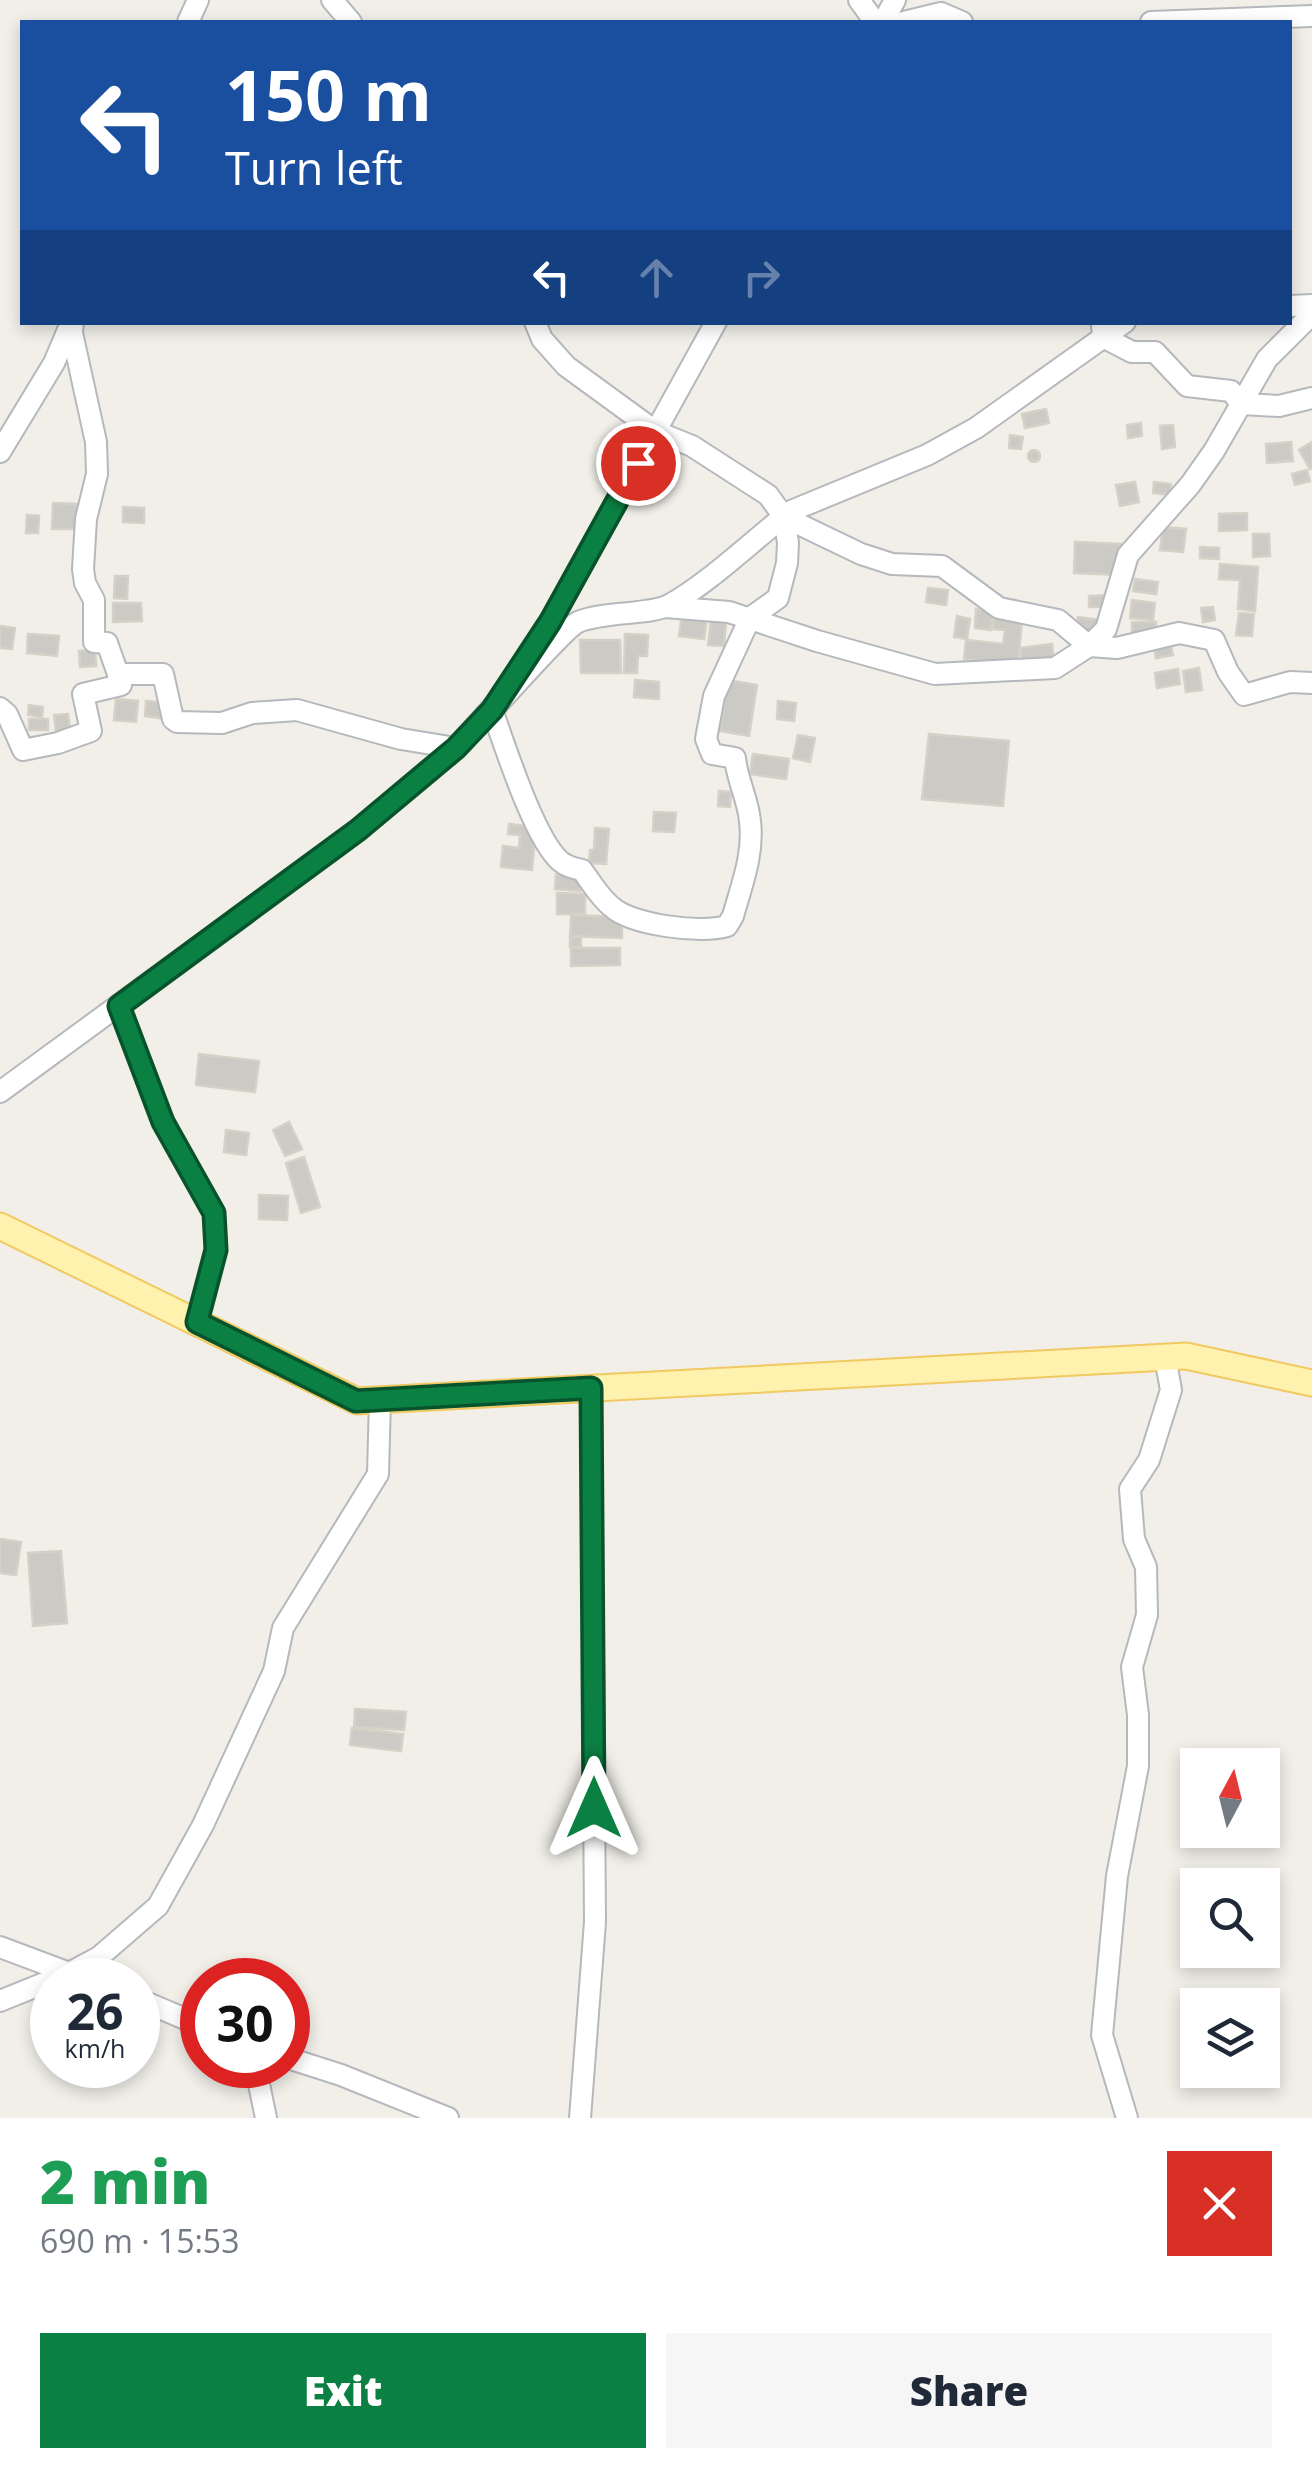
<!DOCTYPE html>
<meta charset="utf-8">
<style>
body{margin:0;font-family:"Open Sans",sans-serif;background:#f6f6f7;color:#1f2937;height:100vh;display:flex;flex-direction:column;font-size:38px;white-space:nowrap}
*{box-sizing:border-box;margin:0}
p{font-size:32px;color:#747a83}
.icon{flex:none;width:55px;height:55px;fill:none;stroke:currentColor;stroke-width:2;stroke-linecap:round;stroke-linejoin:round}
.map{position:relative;height:2118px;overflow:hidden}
.side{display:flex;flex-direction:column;background:#fff;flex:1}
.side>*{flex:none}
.top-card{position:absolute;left:20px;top:20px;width:1272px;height:305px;border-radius:0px;box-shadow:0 5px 15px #0003;background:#1a4fa0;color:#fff;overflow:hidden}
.needle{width:65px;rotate:7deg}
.buttons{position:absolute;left:1180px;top:1748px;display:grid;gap:20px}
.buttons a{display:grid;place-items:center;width:100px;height:100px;border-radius:0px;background:#fff;box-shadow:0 5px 15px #0003;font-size:50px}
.speed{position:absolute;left:30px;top:1958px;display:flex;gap:20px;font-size:50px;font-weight:700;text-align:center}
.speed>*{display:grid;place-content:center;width:130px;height:130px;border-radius:50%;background:#fff;box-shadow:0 5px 15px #0003;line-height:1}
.speed small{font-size:25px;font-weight:400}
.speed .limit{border:15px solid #d22;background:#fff;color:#111}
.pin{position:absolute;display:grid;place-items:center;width:85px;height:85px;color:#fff;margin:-42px;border:5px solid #fff;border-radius:50%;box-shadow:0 2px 10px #0007}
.me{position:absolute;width:110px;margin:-55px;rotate:0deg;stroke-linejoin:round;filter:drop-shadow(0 0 8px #0008)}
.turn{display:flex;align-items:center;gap:35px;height:210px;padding:0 40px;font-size:45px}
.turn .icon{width:130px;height:130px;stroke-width:2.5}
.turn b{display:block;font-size:70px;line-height:85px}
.lanes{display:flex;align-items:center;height:95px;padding:0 40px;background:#0003;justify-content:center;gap:50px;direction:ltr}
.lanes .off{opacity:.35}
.round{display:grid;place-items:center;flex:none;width:105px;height:105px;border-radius:0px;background:#f6f6f7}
.summary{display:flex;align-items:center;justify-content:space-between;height:170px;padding:0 40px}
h1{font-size:60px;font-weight:800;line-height:75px;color:#1e9e55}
.button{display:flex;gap:20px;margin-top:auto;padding:20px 40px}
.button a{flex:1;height:115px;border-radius:0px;background:#0b8043;color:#fff;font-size:40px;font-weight:800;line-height:115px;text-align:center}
.button a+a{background:#f6f6f7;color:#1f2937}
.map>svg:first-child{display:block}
.building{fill:#cccac5;stroke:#d6d1c6;stroke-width:2.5}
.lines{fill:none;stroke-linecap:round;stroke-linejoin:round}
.minor-casing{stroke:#b5b8bc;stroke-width:24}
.major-casing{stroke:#f2c960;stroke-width:29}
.minor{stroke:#fff;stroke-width:20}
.major{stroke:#fff2af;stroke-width:25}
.route-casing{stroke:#07532c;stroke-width:25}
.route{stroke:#0b8043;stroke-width:18}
</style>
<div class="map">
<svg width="1312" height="2118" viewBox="0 0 1312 2118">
<rect width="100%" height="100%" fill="#f1efe8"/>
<g class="building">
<polygon points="1046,409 1049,423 1025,428 1022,414"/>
<polygon points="1141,423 1142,436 1128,438 1127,425"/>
<polygon points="1173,425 1175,447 1162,449 1160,426"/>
<polygon points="1010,435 1023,437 1021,449 1009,448"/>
<polygon points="1291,442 1293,461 1267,463 1266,444"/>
<polygon points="1312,442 1312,468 1310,469 1299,450"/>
<circle cx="1034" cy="456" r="6"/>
<polygon points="1307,470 1310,481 1295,485 1292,474"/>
<polygon points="1135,482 1139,502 1120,506 1116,485"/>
<polygon points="1154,482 1171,484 1170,495 1153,493"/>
<polygon points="53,503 79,504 78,529 52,529"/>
<polygon points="123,507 144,508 144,523 123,522"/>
<polygon points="1247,513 1247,530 1219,531 1219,514"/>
<polygon points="27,515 39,516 38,533 26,533"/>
<polygon points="1163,527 1186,529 1183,552 1160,550"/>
<polygon points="1253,534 1269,534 1270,556 1253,557"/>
<polygon points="1075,542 1121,544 1119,575 1074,573"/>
<polygon points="1200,547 1219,548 1219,559 1200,558"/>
<polygon points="1220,564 1258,567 1255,611 1238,609 1240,580 1219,579"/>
<polygon points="115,576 128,576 127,599 114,598"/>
<polygon points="1135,579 1158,582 1156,594 1133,591"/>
<polygon points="928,588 948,590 946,605 926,602"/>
<polygon points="1111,595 1111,607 1089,607 1089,596"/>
<polygon points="1132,600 1155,603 1153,620 1130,618"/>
<polygon points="113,603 141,603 142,621 113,622"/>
<polygon points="1213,607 1215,620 1203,622 1201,608"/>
<polygon points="976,609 993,611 991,630 975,628"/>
<polygon points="1239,613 1254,614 1252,636 1236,635"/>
<polygon points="682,614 707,618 704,639 679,636"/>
<polygon points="957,616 970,619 967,639 954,637"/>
<polygon points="994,616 1022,619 1018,664 964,659 966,640 1003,644 1005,630 993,629"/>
<polygon points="1078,617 1100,620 1098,636 1076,634"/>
<polygon points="711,620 726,621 724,646 708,645"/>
<rect x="1132" y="622" width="24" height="16"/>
<polygon points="0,626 15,628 12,649 0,648"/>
<polygon points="28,634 59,636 57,656 27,653"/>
<polygon points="625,634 648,635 647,656 638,656 637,673 624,673"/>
<polygon points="1169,639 1173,655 1156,658 1153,642"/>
<polygon points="580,640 620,640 621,673 581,673"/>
<polygon points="1052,644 1054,661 1022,665 1020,648"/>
<polygon points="95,650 96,666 80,667 79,651"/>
<polygon points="1199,668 1202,690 1186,692 1183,671"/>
<polygon points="1178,669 1180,684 1157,688 1155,673"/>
<polygon points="635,680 659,682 659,699 634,697"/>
<polygon points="728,680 757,685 749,736 720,731"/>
<polygon points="116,699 138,701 136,722 114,720"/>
<polygon points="146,701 168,703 166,719 145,716"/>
<polygon points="778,701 796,703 794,721 777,719"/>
<polygon points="29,705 43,707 42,717 28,715"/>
<polygon points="68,714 70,730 56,732 54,715"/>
<rect x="29" y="719" width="19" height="11"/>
<polygon points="929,734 1009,741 1003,806 922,799"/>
<polygon points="798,735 815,738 810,762 793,758"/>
<polygon points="753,754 789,759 786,779 750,774"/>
<polygon points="719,791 731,792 730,807 718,806"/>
<polygon points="654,812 676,813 674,832 653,831"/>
<polygon points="509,824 536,827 532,870 501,867 503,846 519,848 520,835 508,834"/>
<polygon points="595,828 609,829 606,864 589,863 590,850 594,850"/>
<polygon points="556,874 582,876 581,891 555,889"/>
<polygon points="557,893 585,894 585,914 557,914"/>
<polygon points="571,915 622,917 622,938 570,936"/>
<rect x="570" y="937" width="11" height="10"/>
<polygon points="571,948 620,948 620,965 571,966"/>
<polygon points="199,1054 259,1061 255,1092 196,1085"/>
<polygon points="289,1122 302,1149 285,1156 273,1130"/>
<polygon points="226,1130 249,1133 246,1155 224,1152"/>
<polygon points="304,1157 320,1207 301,1213 286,1163"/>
<polygon points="259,1195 288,1196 287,1220 259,1219"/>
<polygon points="0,1539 21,1542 16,1575 0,1573"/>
<polygon points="61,1551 67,1623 33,1626 28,1553"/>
<polygon points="355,1709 406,1712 404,1730 354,1727"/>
<polygon points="352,1728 403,1734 401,1751 350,1745"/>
</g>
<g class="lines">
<defs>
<g id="minor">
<polyline points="332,0 351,22"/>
<polyline points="859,0 875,22"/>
<polyline points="188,22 198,0"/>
<polyline points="883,22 895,0"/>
<polyline points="904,22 941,13 962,22"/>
<polyline points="1151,22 1312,16"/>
<polyline points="1290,306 1312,305"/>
<polyline points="73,322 72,333 96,442 97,474 86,519 83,569 85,583 94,600 94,642 107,643 118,674 163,674 173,719 177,722 222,723 252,713 297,710 401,739 456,748"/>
<path d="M535 322 542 339 566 366 655 431 692 446 768 495 784 517 788 543 787 563 778 598 750 618 714 696 706 739 712 754 735 758C737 780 748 799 750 821 754 854 742 884 733 916L727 926C702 934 631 925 612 907 600 898 591 882 582 870 574 868 567 867 560 861 534 838 505 746 492 710 507 695 565 628 578 622 604 611 651 615 669 605 708 584 754 539 791 511L927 455 976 428 1125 322"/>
<polyline points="1102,325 1103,337 1132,352 1155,352 1187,386 1231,391 1241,404 1279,406 1312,398"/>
<polyline points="0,452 54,363 71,323"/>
<polyline points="784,517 861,554 892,564 942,566 999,608 1058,620 1089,646 1117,648 1179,633 1214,640 1228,672 1244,695 1290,682 1312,683"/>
<polyline points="665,607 729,612 817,641 935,674 1055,668 1089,646 1106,629 1128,555 1190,485 1214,451 1267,359 1312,314"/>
<polyline points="519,669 550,622 716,322"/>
<polyline points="0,708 7,714 23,750 58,743 91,731 83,694 121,685 118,674"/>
<polyline points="119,1006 163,1122 214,1213 216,1249 197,1323"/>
<polyline points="0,1092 358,830 456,748 498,701"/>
<polyline points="0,1947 88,1980"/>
<polyline points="138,1999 202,2026"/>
<polyline points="0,2001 69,1973 99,1957 158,1906 203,1825 274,1671 283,1628 378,1474 380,1400"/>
<polyline points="288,2058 341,2075 448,2118"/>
<polyline points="255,2065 266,2118"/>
<polyline points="580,2118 595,1922 591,1388"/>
<polyline points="1127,2118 1102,2035 1117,1876 1138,1766 1138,1715 1132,1667 1147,1615 1146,1567 1134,1539 1130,1489 1149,1460 1171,1390 1165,1357"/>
</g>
<polyline id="major" points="0,1226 357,1401 1186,1356 1312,1383"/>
</defs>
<use href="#minor" class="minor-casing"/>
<use href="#major" class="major-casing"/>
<use href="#minor" class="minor"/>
<use href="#major" class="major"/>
</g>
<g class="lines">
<defs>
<polyline id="route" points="594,1808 591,1388 356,1401 197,1322 216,1250 214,1213 163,1122 119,1006 358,830 456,748 492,710 550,622 638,463"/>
</defs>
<use href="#route" class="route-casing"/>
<use href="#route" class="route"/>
</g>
</svg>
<div class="buttons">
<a><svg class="needle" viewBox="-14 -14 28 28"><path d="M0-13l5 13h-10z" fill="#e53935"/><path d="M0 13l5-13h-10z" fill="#747a83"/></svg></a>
<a><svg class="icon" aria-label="search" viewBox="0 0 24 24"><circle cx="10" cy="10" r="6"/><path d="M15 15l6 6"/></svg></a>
<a><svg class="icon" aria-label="layers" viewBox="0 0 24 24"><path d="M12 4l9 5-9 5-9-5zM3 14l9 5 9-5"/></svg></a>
</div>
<div class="speed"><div>26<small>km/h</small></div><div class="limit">30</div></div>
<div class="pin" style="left:638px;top:463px;background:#d93025"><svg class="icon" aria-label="arrive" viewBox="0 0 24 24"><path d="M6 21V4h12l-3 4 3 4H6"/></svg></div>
<svg class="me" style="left:594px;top:1808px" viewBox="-20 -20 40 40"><path d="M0-17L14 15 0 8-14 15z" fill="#0b8043" stroke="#fff" stroke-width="4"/></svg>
<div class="top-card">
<div class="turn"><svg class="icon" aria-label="left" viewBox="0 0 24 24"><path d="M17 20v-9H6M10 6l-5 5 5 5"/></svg><div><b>150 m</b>Turn left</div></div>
<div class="lanes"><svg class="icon" aria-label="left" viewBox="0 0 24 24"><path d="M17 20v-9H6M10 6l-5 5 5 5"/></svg><svg class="icon off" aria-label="ahead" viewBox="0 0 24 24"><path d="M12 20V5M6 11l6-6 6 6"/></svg><svg class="icon off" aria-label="right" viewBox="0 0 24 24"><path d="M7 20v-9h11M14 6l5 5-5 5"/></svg></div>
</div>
</div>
<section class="side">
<div class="summary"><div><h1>2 min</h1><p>690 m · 15:53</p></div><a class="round" style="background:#d93025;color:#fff"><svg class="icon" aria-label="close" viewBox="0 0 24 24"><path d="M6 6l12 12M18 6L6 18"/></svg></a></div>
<div class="button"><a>Exit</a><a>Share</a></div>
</section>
